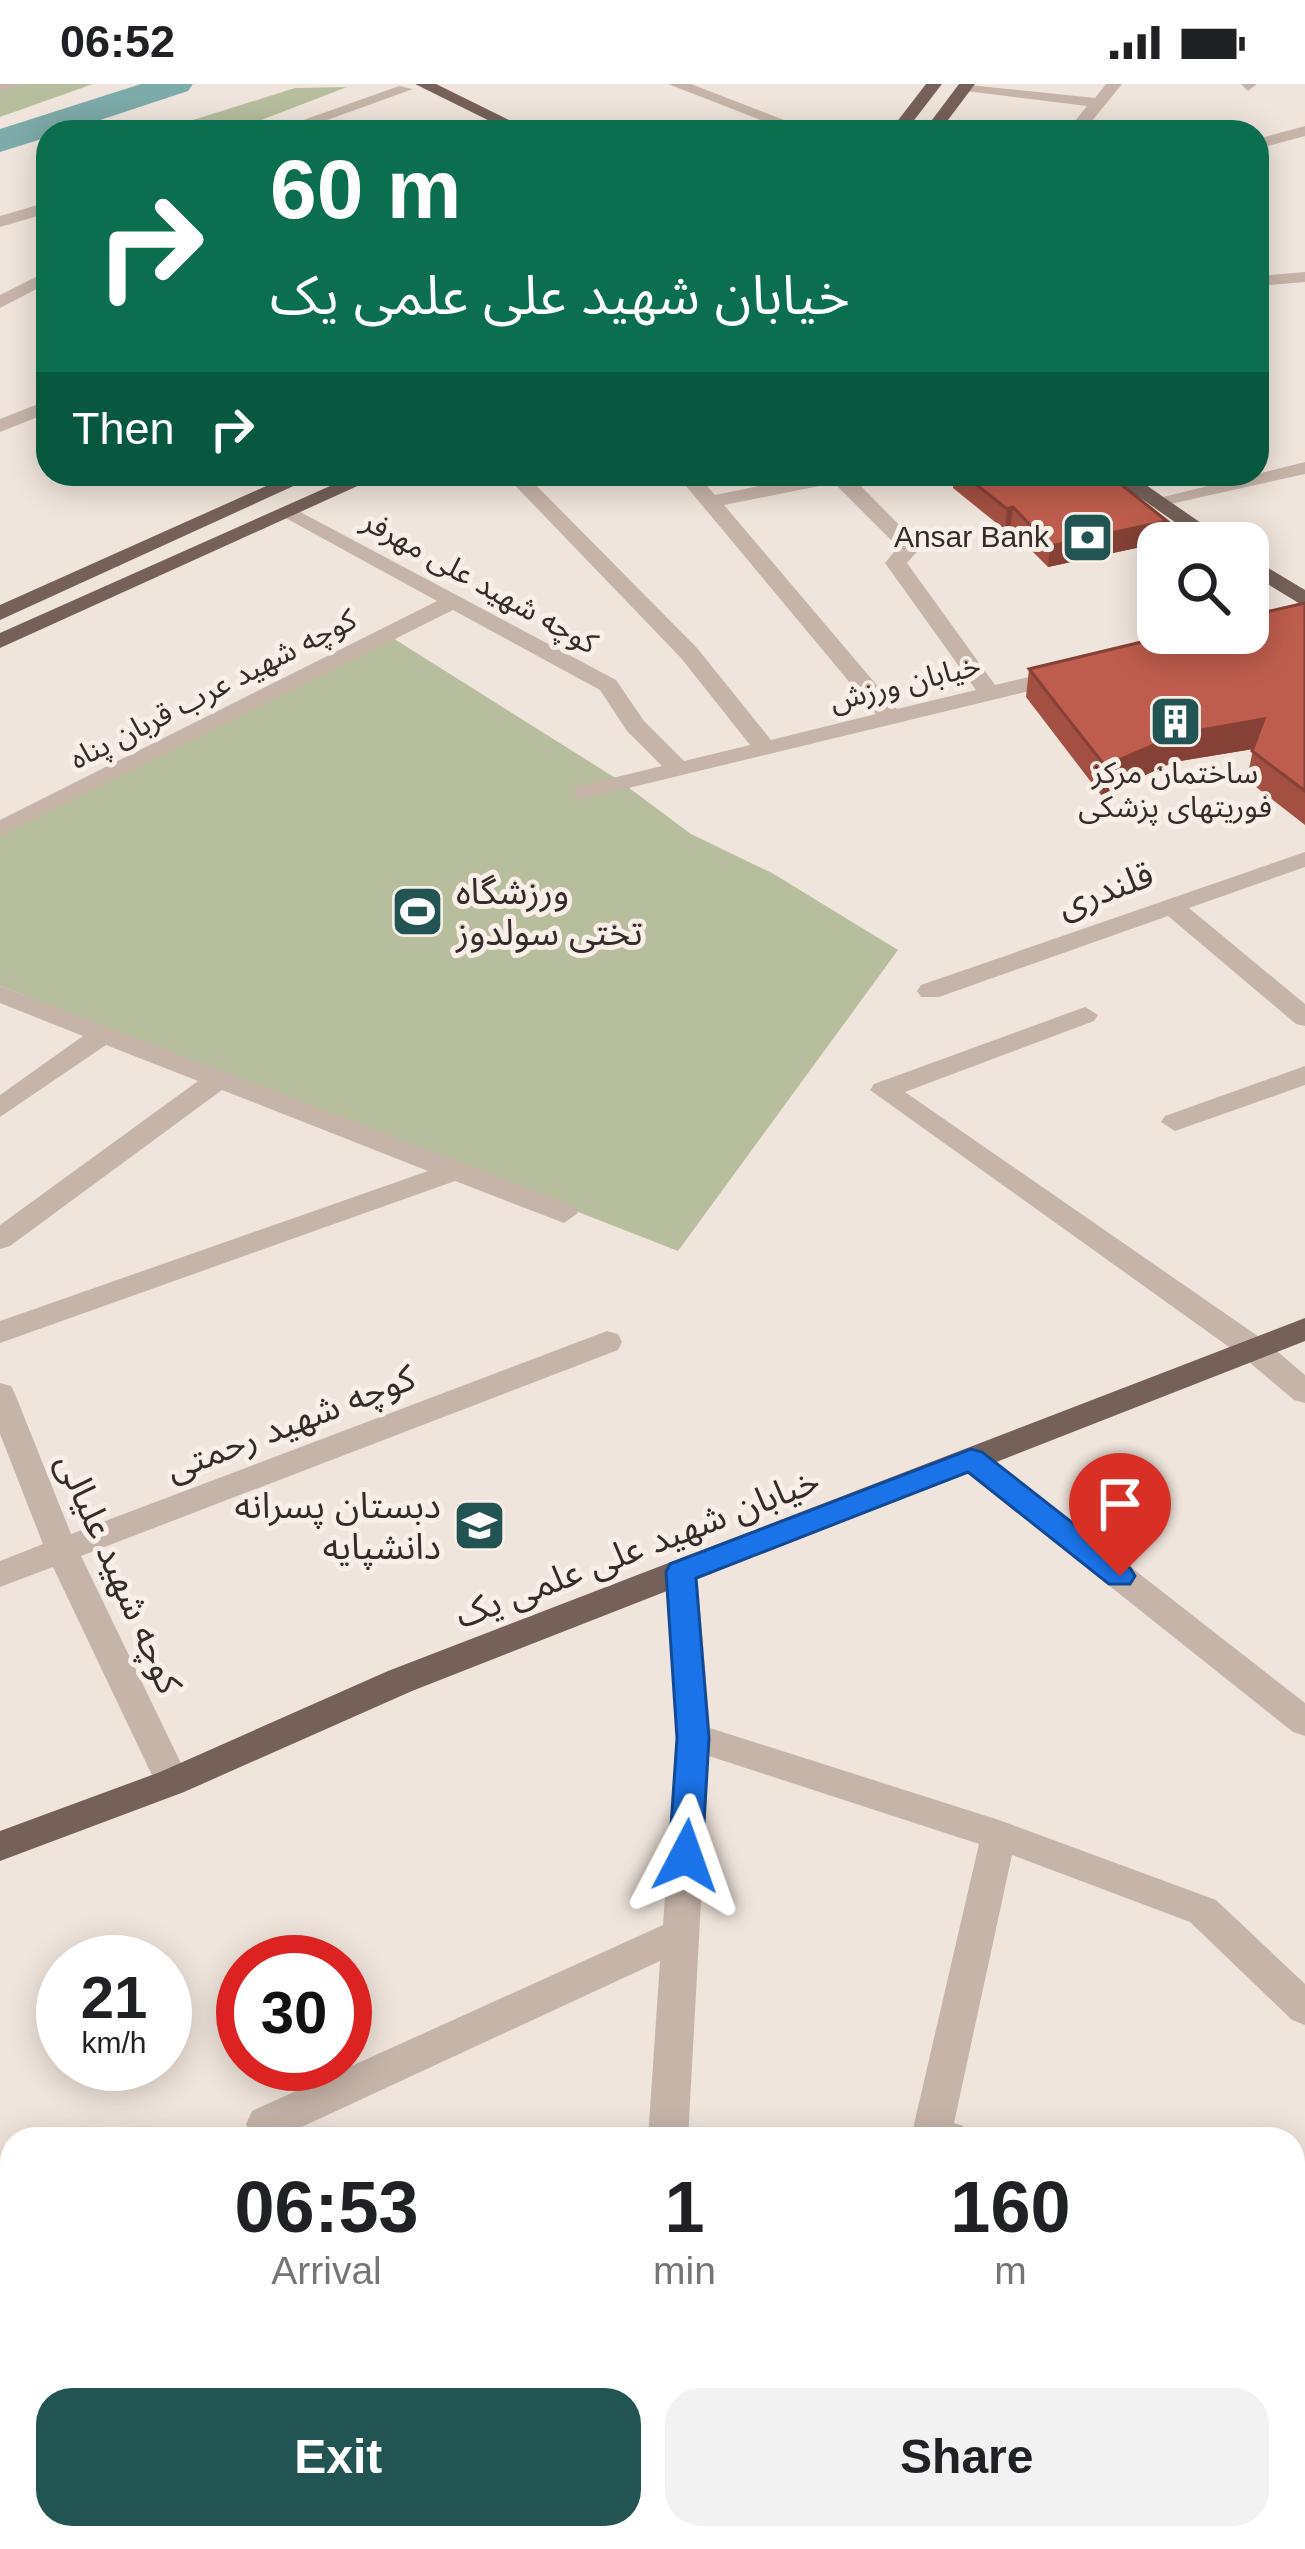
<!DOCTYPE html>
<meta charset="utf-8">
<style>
body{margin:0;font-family:Arial,"Noto Sans Arabic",sans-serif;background:#f2f2f2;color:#202124;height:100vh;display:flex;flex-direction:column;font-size:45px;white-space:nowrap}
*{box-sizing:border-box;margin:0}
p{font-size:39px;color:#757577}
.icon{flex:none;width:66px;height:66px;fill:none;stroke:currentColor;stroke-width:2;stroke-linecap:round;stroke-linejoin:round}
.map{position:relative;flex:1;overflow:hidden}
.panel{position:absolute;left:0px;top:2043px;width:1305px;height:423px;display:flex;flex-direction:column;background:#fff;border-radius:36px 36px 0 0;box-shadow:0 6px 30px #0003}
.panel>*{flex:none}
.banner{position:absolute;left:36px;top:36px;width:1233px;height:366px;border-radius:36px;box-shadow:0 6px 30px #0003;background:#0b6e4f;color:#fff;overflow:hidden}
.buttons{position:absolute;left:1137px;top:438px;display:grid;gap:24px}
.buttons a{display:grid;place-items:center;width:132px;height:132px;border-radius:24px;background:#fff;box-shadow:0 6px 30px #0003;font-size:60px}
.speed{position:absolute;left:36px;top:1851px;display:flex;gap:24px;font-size:60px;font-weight:700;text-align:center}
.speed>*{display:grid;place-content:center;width:156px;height:156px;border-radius:50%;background:#fff;box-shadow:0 6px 30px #0003;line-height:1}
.speed small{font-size:30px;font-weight:400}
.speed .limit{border:18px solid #d22;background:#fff;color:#111}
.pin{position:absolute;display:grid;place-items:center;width:102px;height:102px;color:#fff;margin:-123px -51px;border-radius:50% 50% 50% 0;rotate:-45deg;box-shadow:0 0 12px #0007}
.pin .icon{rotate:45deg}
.me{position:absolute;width:132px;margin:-66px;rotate:4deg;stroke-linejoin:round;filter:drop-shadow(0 0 9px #0008)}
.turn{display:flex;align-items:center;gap:42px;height:252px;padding:0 36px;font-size:54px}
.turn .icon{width:156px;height:156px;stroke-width:2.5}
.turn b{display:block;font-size:84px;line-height:102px}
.then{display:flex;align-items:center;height:114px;padding:0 36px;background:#0003;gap:24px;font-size:45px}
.eta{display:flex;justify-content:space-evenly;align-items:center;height:204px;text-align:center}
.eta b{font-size:72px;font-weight:800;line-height:84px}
.primary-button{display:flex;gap:24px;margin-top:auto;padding:24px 36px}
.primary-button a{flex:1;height:138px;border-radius:36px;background:#215452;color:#fff;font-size:48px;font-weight:800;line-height:138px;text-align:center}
.primary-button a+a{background:#f2f2f2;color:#202124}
.status{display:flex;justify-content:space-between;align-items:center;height:84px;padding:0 60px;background:#fff;direction:ltr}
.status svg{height:33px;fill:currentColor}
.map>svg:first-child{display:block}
.green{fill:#b6be9d}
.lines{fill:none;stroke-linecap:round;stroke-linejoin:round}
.river{fill:#7daba9;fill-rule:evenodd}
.minor{fill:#c7b4a9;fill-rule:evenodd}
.major{fill:#76615a;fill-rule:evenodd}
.wall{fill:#a35042}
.shaded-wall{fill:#854136}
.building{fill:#be5d4d;stroke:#854136;stroke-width:3}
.route{fill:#1a73e8;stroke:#114b97;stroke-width:3}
.labels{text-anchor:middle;stroke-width:10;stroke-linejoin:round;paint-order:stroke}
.far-poi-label{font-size:30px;fill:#352b28;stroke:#f8efe8;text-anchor:end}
.far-street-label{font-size:30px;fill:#352b28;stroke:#f8efe8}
.street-label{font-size:36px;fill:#352b28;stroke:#f8efe8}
.poi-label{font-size:36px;fill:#352b28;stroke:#f8efe8;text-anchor:start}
</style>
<div class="status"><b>06:52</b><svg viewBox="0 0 49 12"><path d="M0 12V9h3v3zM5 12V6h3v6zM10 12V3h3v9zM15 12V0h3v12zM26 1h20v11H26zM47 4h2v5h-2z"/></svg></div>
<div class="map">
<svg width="1305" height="2465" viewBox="0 0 1305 2465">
<rect width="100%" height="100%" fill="#f0e5dc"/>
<g class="green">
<polygon points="22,0 93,0 0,33 0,7"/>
<polygon points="347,3 230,48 155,48 295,4"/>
<polygon points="388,551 617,695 691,750 772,789 898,866 678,1167 0,902 0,751"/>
</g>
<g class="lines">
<polygon class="river" points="141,0 193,0 188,7 64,48 48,48 48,53 0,68 0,45"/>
<g class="minor">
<polygon points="0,0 21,0 0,9"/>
<polygon points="668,0 691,0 815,48 792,48"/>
<polygon points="959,0 1095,14 1106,0 1122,0 1083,48 1066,48 1087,22 966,7"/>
<polygon points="1241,0 1257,0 1248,7"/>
<polygon points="399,2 413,5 294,48 270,48"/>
<polygon points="934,39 972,48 928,47 926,44"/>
<polygon points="1305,42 1305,52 1257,65 1257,55"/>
<polygon points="48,118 48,129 0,143 0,132"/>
<polygon points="48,187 48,199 0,224 0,211"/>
<polygon points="1305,188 1305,198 1257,202 1257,192"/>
<polygon points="48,316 48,329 0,348 0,335"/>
<polygon points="1305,378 1305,390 1157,423 1147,417"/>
<path d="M504 390H525L697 564 771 656 876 630 676 390H697L715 411 819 390H849L917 459 921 463 907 479 995 601 1067 584 1078 591 1075 596 583 715 575 713V703L662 682 627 647 600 606 453 526 0 752V736L437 517 282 432V424L289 422 616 596 644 637 684 677 750 661 681 574ZM834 399 898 463 885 479 976 606 897 625 724 421Z"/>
<polygon points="1305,768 1305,783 1189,824 1305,920 1305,942 1296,940 1168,832 939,913 921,913 917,907 921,901"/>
<polygon points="0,902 574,1122 578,1129 564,1139 455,1097 0,1259 0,1237 428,1087 222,1006 10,1162 0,1165 0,1141 198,997 106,961 0,1033 0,1011 83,952 0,919"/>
<polygon points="1085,923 1098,931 1094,937 905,1008 1265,1257 1305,1291 1305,1319 1294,1316 1243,1273 870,1006 874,1000"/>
<polygon points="1305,982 1305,1001 1175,1047 1161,1038 1165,1032"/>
<polygon points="607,1247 618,1250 622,1258 618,1266 81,1472 190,1698 184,1708 172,1712 160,1708 53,1483 0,1503 0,1477 43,1460 0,1350 0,1299 11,1302 15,1310 71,1450"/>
<polygon points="971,1363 982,1367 1305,1619 1305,1652 1293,1648 960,1383 955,1375 960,1367"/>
<polygon points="681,1475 693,1479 697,1488 710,1644 999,1736 1216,1816 1305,1900 1305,1941 1292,1936 1190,1838 1012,1771 954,2039 963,2042 969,2055 915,2055 912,2049 979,1760 709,1672 688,2055 648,2055 660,1877 280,2053 252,2053 246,2040 252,2027 663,1841 676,1653 665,1488 669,1479"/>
<polygon points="1305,2094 1305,2134 1293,2139 1293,2099"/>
<polygon points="1293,2356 1305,2361 1305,2413 1293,2408"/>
<polygon points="690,2454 748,2454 743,2465 685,2465"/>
<polygon points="920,2454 966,2454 971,2465 925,2465"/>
</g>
<g class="major">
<polygon points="415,0 436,0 533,48 512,48"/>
<polygon points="926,0 942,0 905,48 889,48"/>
<polygon points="959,0 975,0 939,48 923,48"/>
<polygon points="293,390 320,390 0,536 0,521"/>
<polygon points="357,390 384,390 0,564 0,549"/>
<polygon points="1106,390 1130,390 1230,459 1205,459"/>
<polygon points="1248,472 1305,506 1305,523 1248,488"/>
<polygon points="1305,1234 1305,1257 412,1607 184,1708 0,1777 0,1747 160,1688 388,1587"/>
</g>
</g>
<g class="wall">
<polygon points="954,390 1108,390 1167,437 1164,458 1048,483 1010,445 1005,446 953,404"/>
<polygon points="1305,519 1305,741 1247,696 1253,665 1174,678 1101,711 1026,613 1029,585"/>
</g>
<g class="shaded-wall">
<polygon points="1013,423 1010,445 1005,446 1007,425"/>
<polygon points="1167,437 1164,458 1048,483 1050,462"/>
<polygon points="1264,635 1259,664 1174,678 1101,711 1105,682 1179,650"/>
</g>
<g class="building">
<polygon points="963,390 1108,390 1167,437 1050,462 1013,423 1007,425"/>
<polygon points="1305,519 1305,707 1252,667 1264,635 1179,650 1105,682 1029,585 1179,549 1248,549 1248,532"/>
</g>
<polygon class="route" points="971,1365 982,1368 1130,1484 1135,1492 1130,1500 1109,1500 968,1388 696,1494 709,1654 702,1772 697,1782 686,1786 674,1782 669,1772 677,1654 666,1488 670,1480"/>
<defs>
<symbol id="bank-square" viewBox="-11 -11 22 22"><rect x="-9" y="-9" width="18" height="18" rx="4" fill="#215452" stroke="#f8efe8"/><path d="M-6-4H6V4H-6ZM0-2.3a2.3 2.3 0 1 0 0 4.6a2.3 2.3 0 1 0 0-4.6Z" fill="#fff"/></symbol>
<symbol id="building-square" viewBox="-11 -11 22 22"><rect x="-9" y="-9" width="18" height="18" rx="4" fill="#215452" stroke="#f8efe8"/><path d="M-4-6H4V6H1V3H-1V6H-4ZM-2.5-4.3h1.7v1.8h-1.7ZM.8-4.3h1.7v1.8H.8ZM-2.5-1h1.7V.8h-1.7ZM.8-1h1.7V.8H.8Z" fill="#fff"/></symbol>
<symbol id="stadium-square" viewBox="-11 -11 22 22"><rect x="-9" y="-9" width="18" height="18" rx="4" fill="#215452" stroke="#f8efe8"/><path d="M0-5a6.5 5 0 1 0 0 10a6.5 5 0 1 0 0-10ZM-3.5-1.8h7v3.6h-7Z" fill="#fff"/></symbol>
<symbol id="school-square" viewBox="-11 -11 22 22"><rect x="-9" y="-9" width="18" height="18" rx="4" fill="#215452" stroke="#f8efe8"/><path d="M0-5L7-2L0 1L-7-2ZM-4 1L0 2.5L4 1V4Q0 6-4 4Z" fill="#fff"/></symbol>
</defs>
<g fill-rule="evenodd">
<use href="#bank-square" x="1058" y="424" width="59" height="59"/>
<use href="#building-square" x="1146" y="608" width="59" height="59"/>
<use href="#stadium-square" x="388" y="798" width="59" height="59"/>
<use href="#school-square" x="450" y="1412" width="59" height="59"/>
</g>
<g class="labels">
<g class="far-poi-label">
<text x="1049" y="463">Ansar Bank</text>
<text x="1175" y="699" text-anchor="middle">ساختمان مرکز<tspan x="1175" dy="34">فوریتهای پزشکی</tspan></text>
</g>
<g class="far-street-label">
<text transform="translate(480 498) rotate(29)" y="10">کوچه شهید علی مهرفر</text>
<text transform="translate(905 599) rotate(-14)" y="10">خیابان ورزش</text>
<text transform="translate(213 605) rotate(-27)" y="10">کوچه شهید عرب قربان پناه</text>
</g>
<g class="street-label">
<text transform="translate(1105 805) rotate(-20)" y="13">قلندری</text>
<text transform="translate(290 1338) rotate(-21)" y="13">کوچه شهید رحمتی</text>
<text transform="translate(637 1463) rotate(-21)" y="13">خیابان شهید علی علمی یک</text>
<text transform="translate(120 1489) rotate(66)" y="13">کوچه شهید علیالی</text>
</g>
<g class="poi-label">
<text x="456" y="820">ورزشگاه<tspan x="456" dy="41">تختی سولدوز</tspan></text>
<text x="441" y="1434" text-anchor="end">دبستان پسرانه<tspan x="441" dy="41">دانشپایه</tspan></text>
</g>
</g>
</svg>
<div class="buttons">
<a><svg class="icon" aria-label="search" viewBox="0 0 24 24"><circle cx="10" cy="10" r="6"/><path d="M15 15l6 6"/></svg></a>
</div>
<div class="speed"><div>21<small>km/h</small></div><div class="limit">30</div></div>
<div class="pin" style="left:1120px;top:1492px;background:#d93025"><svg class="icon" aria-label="arrive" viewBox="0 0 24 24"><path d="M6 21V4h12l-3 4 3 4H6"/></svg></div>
<svg class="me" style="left:686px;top:1772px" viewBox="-20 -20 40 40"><path d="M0-17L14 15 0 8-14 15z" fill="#1a73e8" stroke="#fff" stroke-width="4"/></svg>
<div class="banner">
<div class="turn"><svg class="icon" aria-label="right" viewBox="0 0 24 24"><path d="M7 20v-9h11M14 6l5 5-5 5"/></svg><div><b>60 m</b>خیابان شهید علی علمی یک</div></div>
<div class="then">Then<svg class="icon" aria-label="right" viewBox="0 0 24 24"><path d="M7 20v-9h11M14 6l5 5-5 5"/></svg></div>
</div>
<section class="panel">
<div class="eta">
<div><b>06:53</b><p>Arrival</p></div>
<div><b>1</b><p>min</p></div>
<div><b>160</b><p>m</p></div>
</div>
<div class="primary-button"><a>Exit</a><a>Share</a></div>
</section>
</div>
